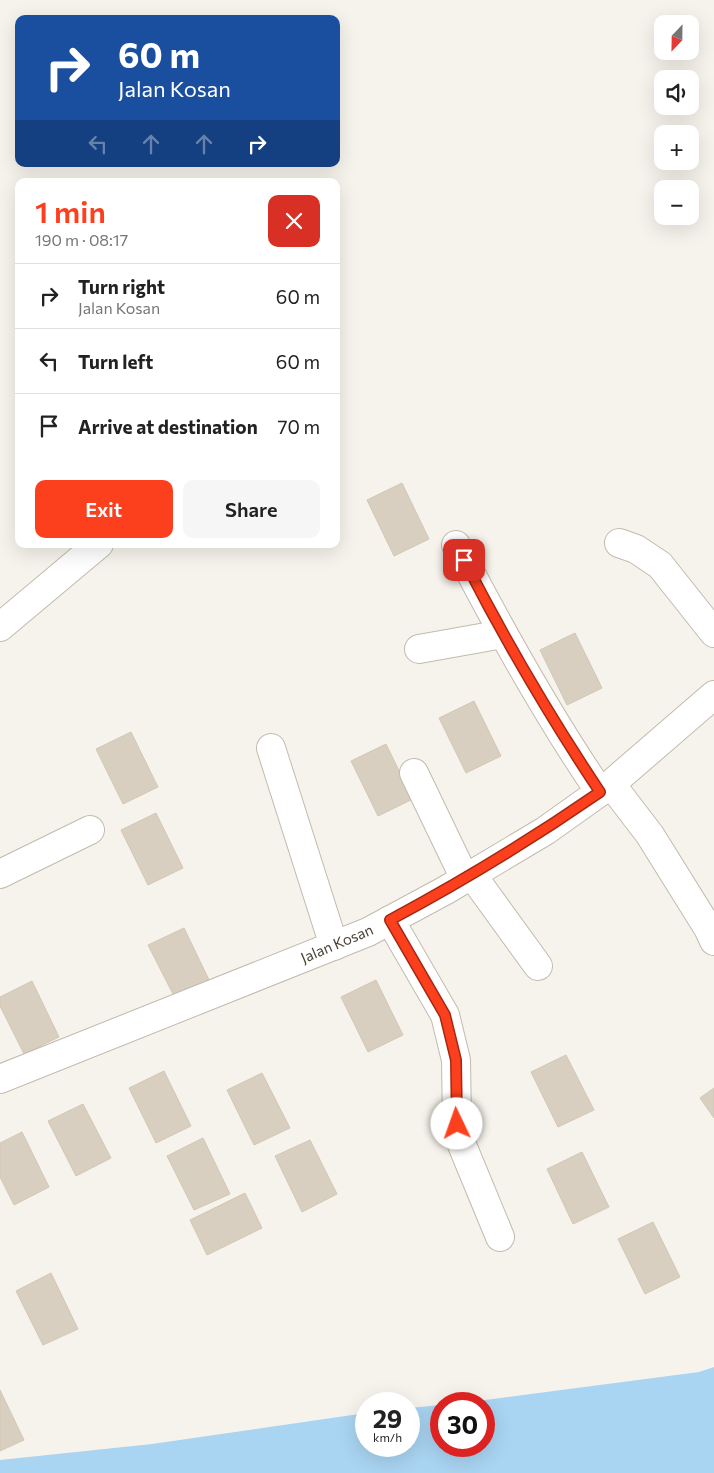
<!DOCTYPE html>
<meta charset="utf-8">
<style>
body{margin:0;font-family:Commissioner,sans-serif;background:#f6f6f6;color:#222;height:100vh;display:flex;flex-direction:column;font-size:19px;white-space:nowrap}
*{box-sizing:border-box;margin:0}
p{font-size:16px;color:#767676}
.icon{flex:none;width:28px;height:28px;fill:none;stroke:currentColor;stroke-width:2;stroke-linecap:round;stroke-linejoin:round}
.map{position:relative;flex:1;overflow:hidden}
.drawer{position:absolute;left:15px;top:178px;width:325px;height:370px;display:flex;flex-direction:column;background:#fff;border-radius:10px;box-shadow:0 5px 20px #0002}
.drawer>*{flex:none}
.hud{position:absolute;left:15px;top:15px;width:325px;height:152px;border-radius:10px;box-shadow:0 5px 20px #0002;background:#1a4fa0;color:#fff;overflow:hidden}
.needle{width:32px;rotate:202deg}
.buttons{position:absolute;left:654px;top:15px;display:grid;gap:10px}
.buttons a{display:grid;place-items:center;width:45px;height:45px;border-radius:10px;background:#fff;box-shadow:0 5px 20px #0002;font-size:25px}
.speed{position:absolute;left:355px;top:1392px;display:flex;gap:10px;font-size:25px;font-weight:700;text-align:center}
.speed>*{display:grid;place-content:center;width:65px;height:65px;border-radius:50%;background:#fff;box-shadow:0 5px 20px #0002;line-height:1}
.speed small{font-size:12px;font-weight:400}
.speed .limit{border:8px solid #d22;background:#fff;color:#111}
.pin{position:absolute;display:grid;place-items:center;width:42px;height:42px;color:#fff;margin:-21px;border-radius:10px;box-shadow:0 2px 8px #0006}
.me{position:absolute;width:55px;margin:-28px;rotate:357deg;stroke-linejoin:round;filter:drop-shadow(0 0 4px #0008)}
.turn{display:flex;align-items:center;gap:18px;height:105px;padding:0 20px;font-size:22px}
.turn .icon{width:65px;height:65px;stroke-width:2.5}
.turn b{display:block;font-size:35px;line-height:42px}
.lanes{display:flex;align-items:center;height:48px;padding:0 20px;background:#0003;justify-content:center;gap:25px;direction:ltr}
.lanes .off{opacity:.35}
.round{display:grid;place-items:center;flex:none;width:52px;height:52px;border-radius:10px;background:#f6f6f6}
.summary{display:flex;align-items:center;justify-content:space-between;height:85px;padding:0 20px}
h1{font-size:30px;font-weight:600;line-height:38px;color:#fc3f1d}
.primary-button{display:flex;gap:10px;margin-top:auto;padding:10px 20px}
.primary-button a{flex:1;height:58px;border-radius:10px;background:#fc3f1d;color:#fff;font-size:20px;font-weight:600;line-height:58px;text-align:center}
.primary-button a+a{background:#f6f6f6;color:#222}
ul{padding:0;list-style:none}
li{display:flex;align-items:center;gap:15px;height:65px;padding:0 20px;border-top:1px solid #e0e0e0}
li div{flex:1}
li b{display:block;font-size:19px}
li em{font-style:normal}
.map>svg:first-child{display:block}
.water{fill:#a9d4f2}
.building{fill:#d8cfc1;stroke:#d3c7b4}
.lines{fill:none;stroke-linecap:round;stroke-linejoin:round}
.minor-casing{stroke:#c2bbae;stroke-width:30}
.minor{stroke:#fff;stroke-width:28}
.route-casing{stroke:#a42913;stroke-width:12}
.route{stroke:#fc3f1d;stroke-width:9}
.labels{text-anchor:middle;stroke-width:4.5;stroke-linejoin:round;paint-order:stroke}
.street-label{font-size:15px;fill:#4b4439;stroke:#fff}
</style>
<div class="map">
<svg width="714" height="1473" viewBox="0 0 714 1473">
<rect width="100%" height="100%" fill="#f6f3ec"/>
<polygon class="water" points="714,1367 714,1473 0,1473 0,1460 152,1444 366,1413 366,1446 409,1446 409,1408 441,1405 441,1446 484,1446 484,1404 455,1404 699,1372"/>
<g class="building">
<polygon points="402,483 429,539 394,556 367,500"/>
<polygon points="575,633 602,688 567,705 540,650"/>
<polygon points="474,701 501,756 466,773 439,718"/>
<polygon points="131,732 158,787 123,804 96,749"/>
<polygon points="386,744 413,799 378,816 351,761"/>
<polygon points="156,813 183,868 148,885 121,830"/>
<polygon points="184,928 211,984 176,1000 148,945"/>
<polygon points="376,980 403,1035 368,1052 341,997"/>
<polygon points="32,981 59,1037 24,1054 0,1006 0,997"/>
<polygon points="566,1055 594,1110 558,1127 531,1072"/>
<polygon points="164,1071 191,1126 156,1143 129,1088"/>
<polygon points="262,1073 290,1128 254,1145 227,1090"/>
<polygon points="714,1088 714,1118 700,1098"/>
<polygon points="83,1104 111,1158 76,1176 48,1121"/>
<polygon points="22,1132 49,1187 14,1205 0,1177 0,1143"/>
<polygon points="203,1138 230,1194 194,1210 167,1156"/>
<polygon points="310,1140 337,1194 302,1212 275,1156"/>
<polygon points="582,1152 609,1207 573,1224 547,1169"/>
<polygon points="245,1193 262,1228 207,1255 190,1220"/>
<polygon points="653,1222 680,1277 645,1294 618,1239"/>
<polygon points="51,1273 78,1329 43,1345 16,1291"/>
<polygon points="0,1390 24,1440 0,1451"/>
</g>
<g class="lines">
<defs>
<g id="minor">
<polyline points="619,543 636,549 660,565 714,633"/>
<path d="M456 545C500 630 546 713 600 792"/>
<polyline points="0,627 99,544"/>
<polyline points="419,649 503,634"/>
<polyline points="271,748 334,946"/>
<polyline points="414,773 465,879"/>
<polyline points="611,784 650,835 708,928 714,941"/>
<polyline points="0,874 90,830"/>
<polyline points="472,875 538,966"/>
<polyline points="390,920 445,1015 456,1060 457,1124 462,1145 500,1237"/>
<polyline points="0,1079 368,932 446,890 545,831 611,784 714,695"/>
</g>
</defs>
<use href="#minor" class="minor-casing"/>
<use href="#minor" class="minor"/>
</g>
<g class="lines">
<defs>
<path id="route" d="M457 1124 456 1060 445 1015 390 920C463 881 532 839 600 792 550 717 505 640 464 560"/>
</defs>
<use href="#route" class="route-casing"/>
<use href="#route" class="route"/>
</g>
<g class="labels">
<g class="street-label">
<text transform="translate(337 944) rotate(-23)" y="5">Jalan Kosan</text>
</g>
</g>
</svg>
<div class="buttons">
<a><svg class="needle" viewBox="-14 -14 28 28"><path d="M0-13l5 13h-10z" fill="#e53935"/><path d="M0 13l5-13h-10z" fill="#767676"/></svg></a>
<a><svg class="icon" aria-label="sound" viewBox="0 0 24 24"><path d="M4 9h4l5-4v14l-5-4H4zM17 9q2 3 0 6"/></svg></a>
<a>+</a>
<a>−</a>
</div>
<div class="speed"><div>29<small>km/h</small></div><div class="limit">30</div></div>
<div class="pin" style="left:464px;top:560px;background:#d93025"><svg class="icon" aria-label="arrive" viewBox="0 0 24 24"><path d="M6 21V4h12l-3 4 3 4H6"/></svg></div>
<svg class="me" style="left:457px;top:1124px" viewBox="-20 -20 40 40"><circle r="19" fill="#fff"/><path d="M0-13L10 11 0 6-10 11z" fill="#fc3f1d"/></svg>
<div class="hud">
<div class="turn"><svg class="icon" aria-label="right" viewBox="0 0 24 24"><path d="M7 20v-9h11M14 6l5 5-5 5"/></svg><div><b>60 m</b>Jalan Kosan</div></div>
<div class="lanes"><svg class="icon off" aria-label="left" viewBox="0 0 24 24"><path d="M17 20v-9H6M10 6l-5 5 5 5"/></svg><svg class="icon off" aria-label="ahead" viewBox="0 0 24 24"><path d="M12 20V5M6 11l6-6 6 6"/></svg><svg class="icon off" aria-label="ahead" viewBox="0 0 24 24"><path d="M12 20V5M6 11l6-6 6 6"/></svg><svg class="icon" aria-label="right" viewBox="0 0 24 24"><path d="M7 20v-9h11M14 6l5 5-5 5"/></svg></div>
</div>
<section class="drawer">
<div class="summary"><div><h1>1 min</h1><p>190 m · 08:17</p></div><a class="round" style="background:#d93025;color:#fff"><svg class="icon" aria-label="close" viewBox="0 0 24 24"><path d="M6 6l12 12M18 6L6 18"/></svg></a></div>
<ul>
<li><svg class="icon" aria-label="right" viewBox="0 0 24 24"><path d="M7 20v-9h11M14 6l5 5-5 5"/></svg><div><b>Turn right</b><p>Jalan Kosan</p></div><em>60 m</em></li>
<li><svg class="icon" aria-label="left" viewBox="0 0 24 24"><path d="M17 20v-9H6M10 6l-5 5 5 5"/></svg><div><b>Turn left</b></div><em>60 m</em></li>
<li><svg class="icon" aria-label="arrive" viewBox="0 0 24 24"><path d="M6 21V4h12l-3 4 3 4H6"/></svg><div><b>Arrive at destination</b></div><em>70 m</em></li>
</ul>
<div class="primary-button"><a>Exit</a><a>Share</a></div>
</section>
</div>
